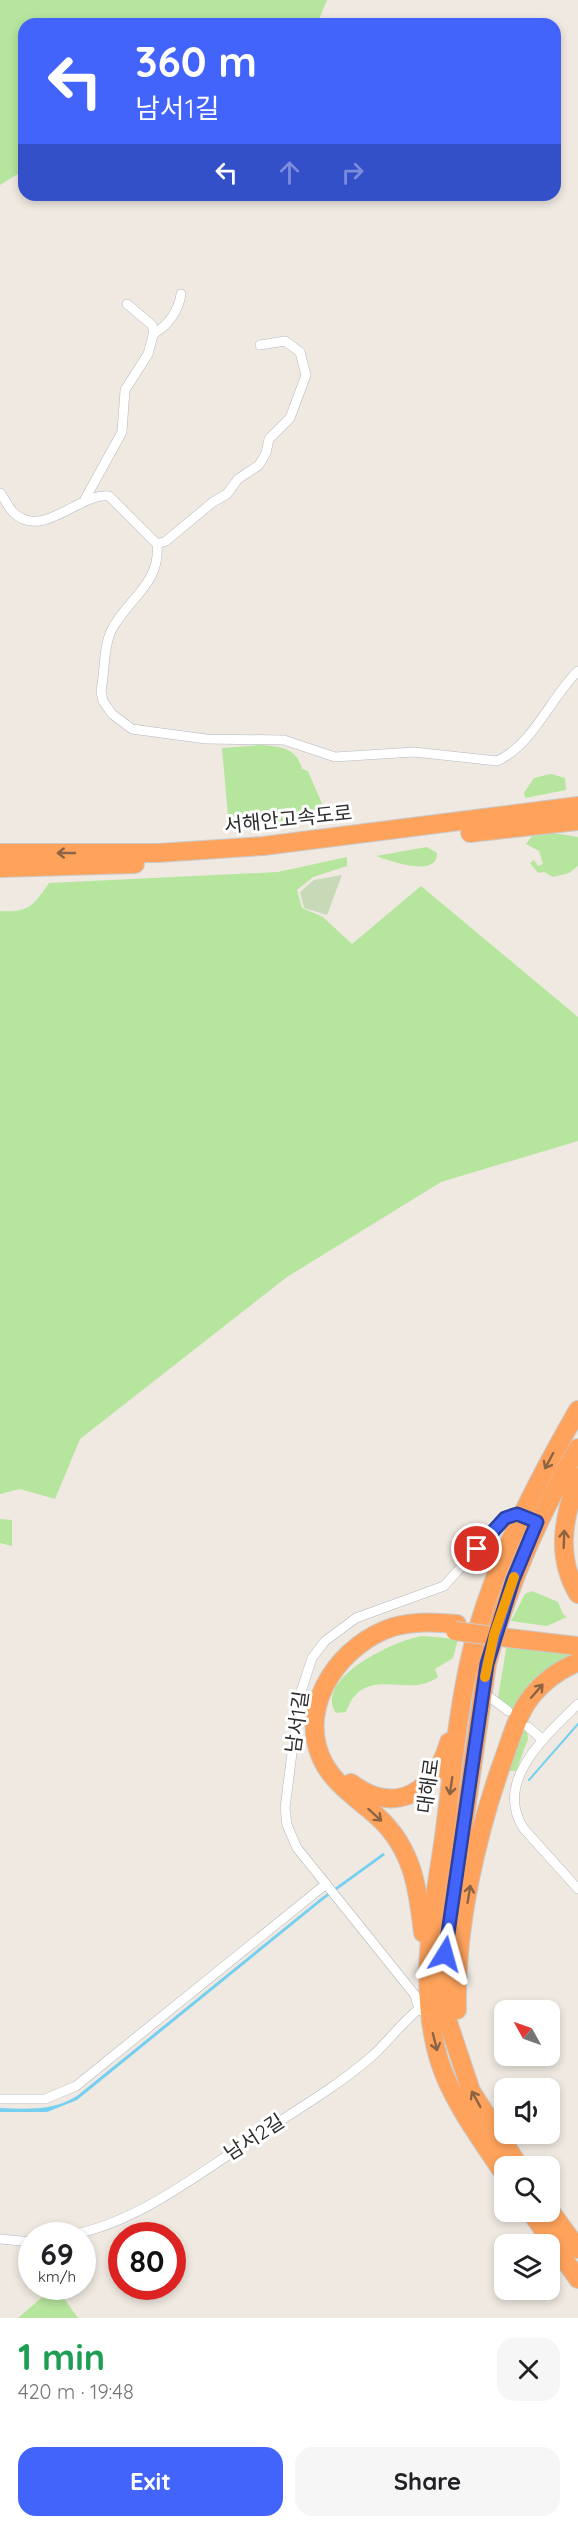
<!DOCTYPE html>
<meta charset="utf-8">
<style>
body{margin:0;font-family:Quicksand,"Noto Sans KR",sans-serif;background:#f6f6f6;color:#202124;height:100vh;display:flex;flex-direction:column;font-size:22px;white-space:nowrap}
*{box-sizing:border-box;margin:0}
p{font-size:20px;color:#757577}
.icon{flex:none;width:33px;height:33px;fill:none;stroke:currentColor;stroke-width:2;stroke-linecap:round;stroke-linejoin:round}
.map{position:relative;height:2318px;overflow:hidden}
.drawer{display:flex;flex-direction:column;background:#fff;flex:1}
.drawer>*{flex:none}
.top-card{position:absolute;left:18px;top:18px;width:543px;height:183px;border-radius:18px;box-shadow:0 3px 9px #0003;background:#4264fb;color:#fff;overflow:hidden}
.needle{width:39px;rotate:310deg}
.tools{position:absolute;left:494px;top:2000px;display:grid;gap:12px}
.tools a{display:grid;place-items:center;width:66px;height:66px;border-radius:12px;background:#fff;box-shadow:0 3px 9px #0003;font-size:30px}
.speed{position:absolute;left:18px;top:2222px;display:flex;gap:12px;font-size:30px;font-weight:700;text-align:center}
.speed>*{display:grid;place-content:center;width:78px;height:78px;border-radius:50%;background:#fff;box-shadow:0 3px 9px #0003;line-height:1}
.speed small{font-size:15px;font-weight:400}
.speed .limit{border:9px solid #d22;background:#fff;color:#111}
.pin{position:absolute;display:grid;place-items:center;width:51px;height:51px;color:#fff;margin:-26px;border:3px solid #fff;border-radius:50%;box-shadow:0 2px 6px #0007}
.me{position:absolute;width:66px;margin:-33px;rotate:8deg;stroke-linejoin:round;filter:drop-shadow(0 0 4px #0008)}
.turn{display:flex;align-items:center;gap:21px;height:126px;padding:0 18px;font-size:27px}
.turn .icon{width:78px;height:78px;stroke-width:2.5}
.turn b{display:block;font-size:42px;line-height:51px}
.lanes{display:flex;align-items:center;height:57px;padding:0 18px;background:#0003;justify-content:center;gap:30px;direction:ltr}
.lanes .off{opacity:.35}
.round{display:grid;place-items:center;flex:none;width:63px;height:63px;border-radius:18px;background:#f6f6f6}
.overview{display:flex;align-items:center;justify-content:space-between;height:102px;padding:0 18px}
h1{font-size:36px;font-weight:700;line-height:45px;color:#1e9e55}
.action{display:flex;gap:12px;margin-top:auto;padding:12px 18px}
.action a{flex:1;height:69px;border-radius:18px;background:#4264fb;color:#fff;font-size:24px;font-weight:700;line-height:69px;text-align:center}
.action a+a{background:#f6f6f6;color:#202124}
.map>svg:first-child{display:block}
.green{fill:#b6e59e}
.cemetery{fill:#c8d9b8}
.water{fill:#75cff0}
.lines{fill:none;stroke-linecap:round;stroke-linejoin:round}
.stream{stroke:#75cff0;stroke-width:2}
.street-casing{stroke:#b4b7c1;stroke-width:10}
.highway-casing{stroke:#c9c9c9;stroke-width:20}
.street{stroke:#fff;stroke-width:9}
.highway{stroke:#ffa35c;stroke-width:18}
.highway-bridge-casing{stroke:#c9c9c9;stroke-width:20;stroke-linecap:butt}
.highway-bridge{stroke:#ffa35c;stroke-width:18}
.oneway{stroke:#8c6343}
.route-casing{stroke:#2b41a3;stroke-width:15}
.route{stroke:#4264fb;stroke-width:10}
.slow{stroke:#f59e0b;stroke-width:10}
.labels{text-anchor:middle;stroke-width:6;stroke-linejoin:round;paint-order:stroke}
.street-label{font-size:20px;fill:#2e2e2e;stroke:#fff}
</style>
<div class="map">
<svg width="578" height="2318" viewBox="0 0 578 2318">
<rect width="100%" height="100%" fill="#efe9e1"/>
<g class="green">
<polygon points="0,0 327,0 317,24 24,24 24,170 0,185"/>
<path d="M262 745C281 747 297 748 302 769L308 771 329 820 298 824 228 816 222 748Z"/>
<polygon points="551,774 565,778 566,790 525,798 524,793 534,778"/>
<polygon points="553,833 578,837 578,866 569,873 553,877 544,872 538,873 530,863 534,860 538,866 543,864 539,851 526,844 532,836"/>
<path d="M427 847 437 853C438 879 388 860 376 856Z"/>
<path d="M347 857V866L313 877 297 890 302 908 323 917 352 944 421 886 578 1017V1141L441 1182 287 1277 80 1439 55 1499 20 1489 0 1494V911C29 913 34 905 49 883L278 872Z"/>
<polygon points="0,1519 12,1520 12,1546 0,1543"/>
<polygon points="532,1591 558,1602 563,1614 567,1617 547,1626 511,1621 525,1594"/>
<path d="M422 1636 458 1639 453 1658 435 1669 438 1677C408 1700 364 1662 346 1712L336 1713C313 1678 396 1640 422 1636Z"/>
<polygon points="507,1644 573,1653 572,1657 514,1713 498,1698"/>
<polygon points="521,1726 527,1729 528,1739 516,1771 509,1771"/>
<polygon points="55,2286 78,2318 18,2318"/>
</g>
<polygon class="cemetery" points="342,875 327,915 304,908 300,892 314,880"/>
<path class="water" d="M383 1853 385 1855 323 1900 77 2100 47 2112H0V2108C28 2109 53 2111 77 2096L321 1898Z"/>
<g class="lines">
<polyline class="stream" points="529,1780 578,1724"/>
<defs>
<g id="street">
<path d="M153 334C168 326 179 310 181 294"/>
<path d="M0 493C5 499 8 507 13 512 42 541 78 493 109 496L157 544C161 584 127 599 111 631 103 649 105 672 101 691L103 701 112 714 132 729 206 739 284 740 335 757 414 752 497 761C533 745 550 698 578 671"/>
<polyline points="85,499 122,432 125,390 148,354 154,332 152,325 127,304"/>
<polyline points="157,544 166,541 213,502 227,494 238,479 259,465 266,453 269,439 290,418 306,375 300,352 285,341 260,345"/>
<polyline points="483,1692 508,1711"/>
<path d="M578 1704C548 1734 492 1781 524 1829L578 1889"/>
<polyline points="528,1727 543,1740"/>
<polyline points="430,2016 419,2009 415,1995 297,1848 287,1825 285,1808 299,1698 312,1658 325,1641 356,1618 444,1586 505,1518 521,1515"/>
<polyline points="0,2099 45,2099 76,2086 326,1884"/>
<path d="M71 2235C138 2222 195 2176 251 2140 291 2113 334 2089 371 2057 388 2042 401 2023 419 2009"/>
<polyline points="0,2239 32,2242"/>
</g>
<g id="highway">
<polyline points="470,833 578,821"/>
<polyline points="0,853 158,853 263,846 578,806"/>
<polyline points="0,868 135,864"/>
<path d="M578 1477C564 1516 555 1556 578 1594"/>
<polyline points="517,1639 578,1646"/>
<path d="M351 1783C396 1817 435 1791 449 1742"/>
<path d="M423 1933C418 1889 413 1849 378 1817 357 1798 331 1783 320 1755 299 1701 343 1643 393 1627 414 1621 435 1622 457 1624"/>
<path d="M457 2010C455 1927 477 1832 505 1755 512 1735 518 1714 531 1697 544 1680 559 1670 578 1662"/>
<path d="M519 2166 471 2091 447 2019 444 1994 447 1941 487 1664C507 1587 538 1517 578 1448"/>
<path d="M504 2174C480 2138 452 2101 439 2060 418 1989 432 1915 443 1844 452 1779 457 1710 473 1646 495 1562 535 1485 578 1410"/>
<polyline points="549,2209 578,2249"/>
<polyline points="530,2211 578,2279"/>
</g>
</defs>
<use href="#street" class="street-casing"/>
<use href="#highway" class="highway-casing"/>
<use href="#street" class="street"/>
<use href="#highway" class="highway"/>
<defs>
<polyline id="highway-bridge" points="455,1631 517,1639"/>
</defs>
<use href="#highway-bridge" class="highway-bridge-casing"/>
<use href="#highway-bridge" class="highway-bridge"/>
</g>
<defs><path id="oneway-shaft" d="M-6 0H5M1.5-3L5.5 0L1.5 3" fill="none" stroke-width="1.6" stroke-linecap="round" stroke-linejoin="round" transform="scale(1.5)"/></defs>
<g class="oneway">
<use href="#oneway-shaft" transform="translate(66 853) rotate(180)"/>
<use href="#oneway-shaft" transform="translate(549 1461) rotate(118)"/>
<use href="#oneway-shaft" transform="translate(564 1539) rotate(-88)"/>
<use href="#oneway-shaft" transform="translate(537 1691) rotate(-49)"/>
<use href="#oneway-shaft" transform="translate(451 1786) rotate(98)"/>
<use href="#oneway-shaft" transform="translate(375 1815) rotate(42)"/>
<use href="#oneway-shaft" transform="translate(469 1894) rotate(-81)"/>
<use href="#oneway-shaft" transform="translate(435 2042) rotate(76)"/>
<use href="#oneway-shaft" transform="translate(476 2099) rotate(-119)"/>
</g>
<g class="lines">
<defs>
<polyline id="route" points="445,1954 487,1664 513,1580 537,1522 517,1514 505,1518 477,1549"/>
</defs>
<use href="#route" class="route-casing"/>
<use href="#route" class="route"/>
<polyline class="slow" points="485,1677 494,1635 514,1577"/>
</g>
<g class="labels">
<g class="street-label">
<text transform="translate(288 819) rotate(-6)" y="7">서해안고속도로</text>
<text transform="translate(297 1722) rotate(-82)" y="7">남서1길</text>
<text transform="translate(428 1786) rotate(-82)" y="7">대해로</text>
<text transform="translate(254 2137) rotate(-33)" y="7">남서2길</text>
</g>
</g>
</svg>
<div class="tools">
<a><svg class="needle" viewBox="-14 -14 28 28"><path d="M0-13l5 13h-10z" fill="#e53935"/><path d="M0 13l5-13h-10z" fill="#757577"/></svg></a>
<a><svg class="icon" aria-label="sound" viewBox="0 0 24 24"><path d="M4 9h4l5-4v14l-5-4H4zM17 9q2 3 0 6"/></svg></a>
<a><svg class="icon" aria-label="search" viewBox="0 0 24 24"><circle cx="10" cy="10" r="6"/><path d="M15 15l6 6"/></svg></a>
<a><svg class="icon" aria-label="layers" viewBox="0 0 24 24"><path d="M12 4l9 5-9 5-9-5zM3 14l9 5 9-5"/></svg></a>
</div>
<div class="speed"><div>69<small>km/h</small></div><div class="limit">80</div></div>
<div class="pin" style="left:477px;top:1549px;background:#d93025"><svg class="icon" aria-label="arrive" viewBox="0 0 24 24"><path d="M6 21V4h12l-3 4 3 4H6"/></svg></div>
<svg class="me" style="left:445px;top:1954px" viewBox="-20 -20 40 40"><path d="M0-17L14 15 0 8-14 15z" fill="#4264fb" stroke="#fff" stroke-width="4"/></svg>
<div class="top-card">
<div class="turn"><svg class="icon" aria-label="left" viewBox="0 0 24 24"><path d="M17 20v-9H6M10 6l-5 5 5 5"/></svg><div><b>360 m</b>남서1길</div></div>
<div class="lanes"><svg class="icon" aria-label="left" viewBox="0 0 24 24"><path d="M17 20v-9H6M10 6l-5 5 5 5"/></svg><svg class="icon off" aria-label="ahead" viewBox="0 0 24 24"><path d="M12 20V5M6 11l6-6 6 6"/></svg><svg class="icon off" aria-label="right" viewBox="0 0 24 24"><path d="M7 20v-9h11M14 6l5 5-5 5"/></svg></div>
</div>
</div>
<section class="drawer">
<div class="overview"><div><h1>1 min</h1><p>420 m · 19:48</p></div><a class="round"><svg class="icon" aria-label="close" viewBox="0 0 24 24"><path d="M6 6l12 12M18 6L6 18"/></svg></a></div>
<div class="action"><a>Exit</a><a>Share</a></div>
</section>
